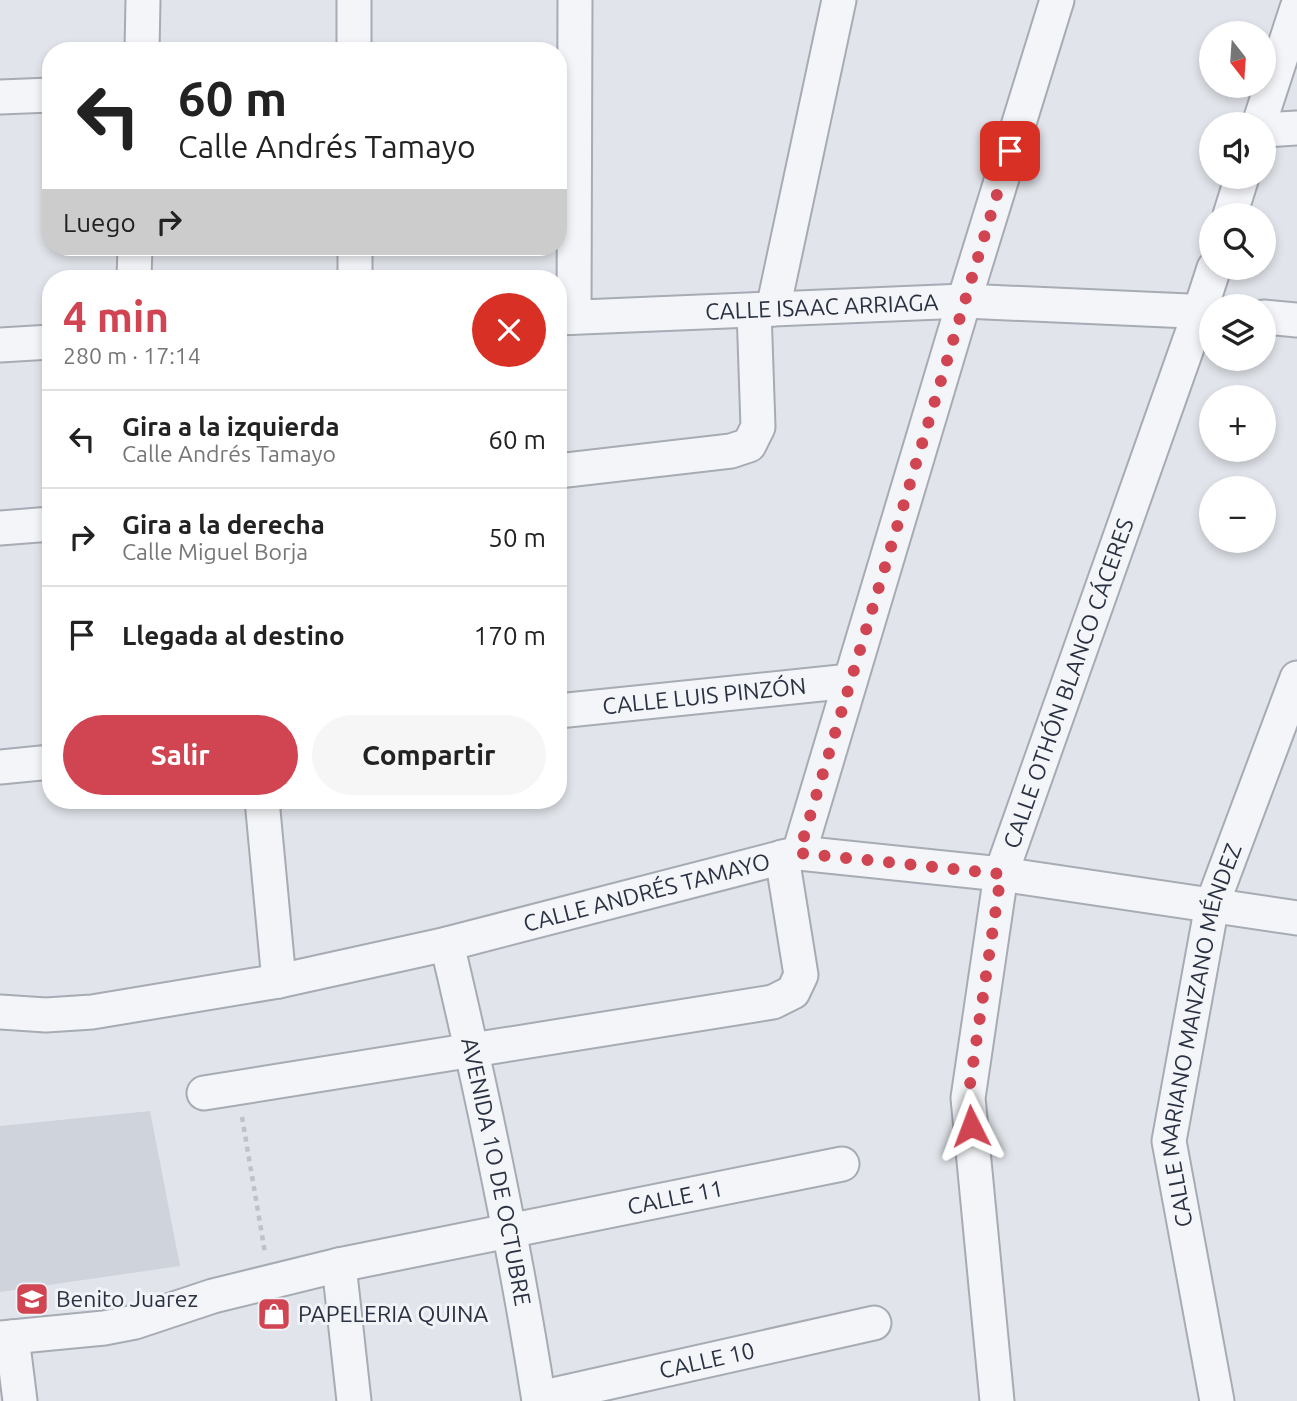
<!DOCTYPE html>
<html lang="es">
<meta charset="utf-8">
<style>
body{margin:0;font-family:Ubuntu,sans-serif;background:#f6f6f6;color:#222;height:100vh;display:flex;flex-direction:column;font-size:26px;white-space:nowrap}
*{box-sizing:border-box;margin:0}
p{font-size:23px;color:#767676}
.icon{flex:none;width:38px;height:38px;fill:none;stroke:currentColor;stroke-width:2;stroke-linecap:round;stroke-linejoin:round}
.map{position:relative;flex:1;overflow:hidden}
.sheet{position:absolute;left:42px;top:270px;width:525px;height:539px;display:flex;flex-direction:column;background:#fff;border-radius:28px;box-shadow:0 4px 10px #0003}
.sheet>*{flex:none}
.guide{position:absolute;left:42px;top:42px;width:525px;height:214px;border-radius:28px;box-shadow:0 4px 10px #0003;background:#fff;color:#222;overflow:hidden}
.needle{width:46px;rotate:163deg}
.tools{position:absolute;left:1199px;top:21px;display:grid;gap:14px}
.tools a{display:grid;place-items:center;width:77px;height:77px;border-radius:50%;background:#fff;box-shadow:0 4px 10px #0003;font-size:35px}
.pin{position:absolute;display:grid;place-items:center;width:60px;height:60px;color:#fff;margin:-30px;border-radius:14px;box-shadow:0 4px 10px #0006}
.me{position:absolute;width:77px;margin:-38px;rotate:357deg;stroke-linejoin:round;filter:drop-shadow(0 0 5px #0008)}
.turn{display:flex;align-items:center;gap:24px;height:147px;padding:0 21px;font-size:32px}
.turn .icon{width:91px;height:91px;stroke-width:2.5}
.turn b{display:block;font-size:49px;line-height:60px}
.then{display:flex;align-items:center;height:66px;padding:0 21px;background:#0003;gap:14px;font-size:26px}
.round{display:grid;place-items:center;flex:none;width:74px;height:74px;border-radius:37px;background:#f6f6f6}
.head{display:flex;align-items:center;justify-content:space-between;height:119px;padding:0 21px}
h1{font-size:42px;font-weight:700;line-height:52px;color:#d04551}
.cta{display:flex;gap:14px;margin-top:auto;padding:14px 21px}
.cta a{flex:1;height:80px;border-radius:42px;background:#d04551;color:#fff;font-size:28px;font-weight:700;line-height:80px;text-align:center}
.cta a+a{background:#f6f6f6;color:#222}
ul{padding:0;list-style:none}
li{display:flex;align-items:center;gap:21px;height:98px;padding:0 21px;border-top:2px solid #e0e0e0}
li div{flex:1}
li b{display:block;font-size:26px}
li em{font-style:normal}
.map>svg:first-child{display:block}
.built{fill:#cfd3dc}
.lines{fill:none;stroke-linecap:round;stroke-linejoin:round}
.minor-casing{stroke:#a6abb4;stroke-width:37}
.path{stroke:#bfc2c9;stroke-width:4.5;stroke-dasharray:5 5;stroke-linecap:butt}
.minor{stroke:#f4f5f8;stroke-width:33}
.route{stroke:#d04551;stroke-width:12;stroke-dasharray:0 21.6}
.labels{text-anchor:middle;stroke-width:6;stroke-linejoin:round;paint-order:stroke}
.street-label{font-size:23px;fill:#293142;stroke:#f1f3f7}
.poi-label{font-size:23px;fill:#293142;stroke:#f1f3f7;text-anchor:start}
</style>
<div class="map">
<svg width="1297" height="1401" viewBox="0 0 1297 1401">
<rect width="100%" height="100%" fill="#e1e4ea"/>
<polygon class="built" points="150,1111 180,1266 0,1292 0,1126"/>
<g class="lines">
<defs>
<g id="minor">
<polyline points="354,0 354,51"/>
<polyline points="142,51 143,0"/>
<polyline points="0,97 51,95"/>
<polyline points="1259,124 1297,8"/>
<polyline points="1264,130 1297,128"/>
<polyline points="1230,215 1242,177"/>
<polyline points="355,247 355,278"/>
<polyline points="134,278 135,247"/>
<polyline points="773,309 839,0"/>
<polyline points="574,317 575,0"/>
<polyline points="1264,317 1297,320"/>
<path id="s1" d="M558 318 964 301 1211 312"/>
<polyline points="0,345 51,342"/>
<polyline points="558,471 731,451 749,445 758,427 754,310"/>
<polyline points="0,528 51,524"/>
<path id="s2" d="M558 711 850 681"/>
<polyline points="0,767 51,762"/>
<polyline points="262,800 279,981"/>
<polyline points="799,853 964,301 1057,0"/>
<path id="s3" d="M447 944C483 1096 515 1247 539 1401"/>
<path id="s4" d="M0 1012 46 1015 92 1012 279 981 447 944 799 853 1001 874 1297 918"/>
<polyline points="204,1093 773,1002 793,992 801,975 782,857"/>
<polyline points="339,1265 354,1401"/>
<polyline points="12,1337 20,1401"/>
<path id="s5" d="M0 1338 104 1328 135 1322 213 1296 339 1265 842 1164"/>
<path id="s6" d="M539 1398 874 1323"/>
<path id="s7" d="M997 1401 968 1098 1001 874 1200 311 1214 268"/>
<path id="s8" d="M1217 1401 1169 1141 1212 905 1297 678"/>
</g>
</defs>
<use href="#minor" class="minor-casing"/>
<polyline class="path" points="242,1117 265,1253"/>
<use href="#minor" class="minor"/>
</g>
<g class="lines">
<polyline class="route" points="971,1126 968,1098 1001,874 799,853 1010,151"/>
</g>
<defs>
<symbol id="school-square" viewBox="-11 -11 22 22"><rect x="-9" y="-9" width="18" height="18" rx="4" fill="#d04551" stroke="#f1f3f7"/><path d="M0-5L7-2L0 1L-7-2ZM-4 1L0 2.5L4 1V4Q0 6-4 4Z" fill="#fff"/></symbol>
<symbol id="shop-square" viewBox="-11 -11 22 22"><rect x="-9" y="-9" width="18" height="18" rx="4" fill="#d04551" stroke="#f1f3f7"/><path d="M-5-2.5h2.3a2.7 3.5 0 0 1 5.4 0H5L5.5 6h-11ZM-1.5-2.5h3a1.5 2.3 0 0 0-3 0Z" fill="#fff"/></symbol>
</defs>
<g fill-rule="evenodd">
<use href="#school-square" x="13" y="1280" width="38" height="38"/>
<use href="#shop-square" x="255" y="1295" width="38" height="38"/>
</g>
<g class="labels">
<g class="street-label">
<text dy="8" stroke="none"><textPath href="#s1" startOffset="264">CALLE ISAAC ARRIAGA</textPath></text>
<text dy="8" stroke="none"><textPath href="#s7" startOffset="733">CALLE OTHÓN BLANCO CÁCERES</textPath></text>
<text dy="8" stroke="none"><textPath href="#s2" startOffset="147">CALLE LUIS PINZÓN</textPath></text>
<text dy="8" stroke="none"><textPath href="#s4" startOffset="660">CALLE ANDRÉS TAMAYO</textPath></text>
<text dy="8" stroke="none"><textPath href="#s8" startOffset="373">CALLE MARIANO MANZANO MÉNDEZ</textPath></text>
<text dy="8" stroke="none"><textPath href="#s3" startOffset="233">AVENIDA 1O DE OCTUBRE</textPath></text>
<text dy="8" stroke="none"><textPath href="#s5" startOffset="691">CALLE 11</textPath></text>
<text dy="8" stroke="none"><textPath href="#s6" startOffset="172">CALLE 10</textPath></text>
</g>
<g class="poi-label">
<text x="56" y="1307">Benito Juarez</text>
<text x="298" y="1322">PAPELERIA QUINA</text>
</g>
</g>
</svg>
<div class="tools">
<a><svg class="needle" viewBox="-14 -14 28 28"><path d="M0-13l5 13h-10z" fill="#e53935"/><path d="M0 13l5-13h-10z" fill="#767676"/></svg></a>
<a><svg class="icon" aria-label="sound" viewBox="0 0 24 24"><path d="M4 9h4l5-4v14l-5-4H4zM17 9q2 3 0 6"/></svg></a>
<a><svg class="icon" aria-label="search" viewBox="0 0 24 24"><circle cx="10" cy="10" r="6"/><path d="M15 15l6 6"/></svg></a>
<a><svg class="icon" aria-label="layers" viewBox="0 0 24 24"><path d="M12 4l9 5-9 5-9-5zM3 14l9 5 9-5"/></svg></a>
<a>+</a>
<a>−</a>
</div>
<div class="pin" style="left:1010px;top:151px;background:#d93025"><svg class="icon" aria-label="arrive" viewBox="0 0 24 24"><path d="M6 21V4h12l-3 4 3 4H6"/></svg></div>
<svg class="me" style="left:971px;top:1126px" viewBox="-20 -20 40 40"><path d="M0-17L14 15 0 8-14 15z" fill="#d04551" stroke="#fff" stroke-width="4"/></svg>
<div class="guide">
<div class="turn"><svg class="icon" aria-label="left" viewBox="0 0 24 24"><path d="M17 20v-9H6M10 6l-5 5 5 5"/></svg><div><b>60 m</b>Calle Andrés Tamayo</div></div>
<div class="then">Luego<svg class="icon" aria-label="right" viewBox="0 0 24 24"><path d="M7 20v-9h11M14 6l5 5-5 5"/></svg></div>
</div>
<section class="sheet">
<div class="head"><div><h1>4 min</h1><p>280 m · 17:14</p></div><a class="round" style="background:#d93025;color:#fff"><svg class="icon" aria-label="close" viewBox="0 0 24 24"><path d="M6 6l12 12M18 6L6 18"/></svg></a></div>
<ul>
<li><svg class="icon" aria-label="left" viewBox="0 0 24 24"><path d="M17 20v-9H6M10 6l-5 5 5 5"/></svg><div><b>Gira a la izquierda</b><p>Calle Andrés Tamayo</p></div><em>60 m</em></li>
<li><svg class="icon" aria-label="right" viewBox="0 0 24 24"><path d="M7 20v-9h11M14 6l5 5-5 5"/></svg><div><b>Gira a la derecha</b><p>Calle Miguel Borja</p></div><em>50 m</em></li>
<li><svg class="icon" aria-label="arrive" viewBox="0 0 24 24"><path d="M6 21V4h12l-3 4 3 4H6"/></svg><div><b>Llegada al destino</b></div><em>170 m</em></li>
</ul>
<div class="cta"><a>Salir</a><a>Compartir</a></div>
</section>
</div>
